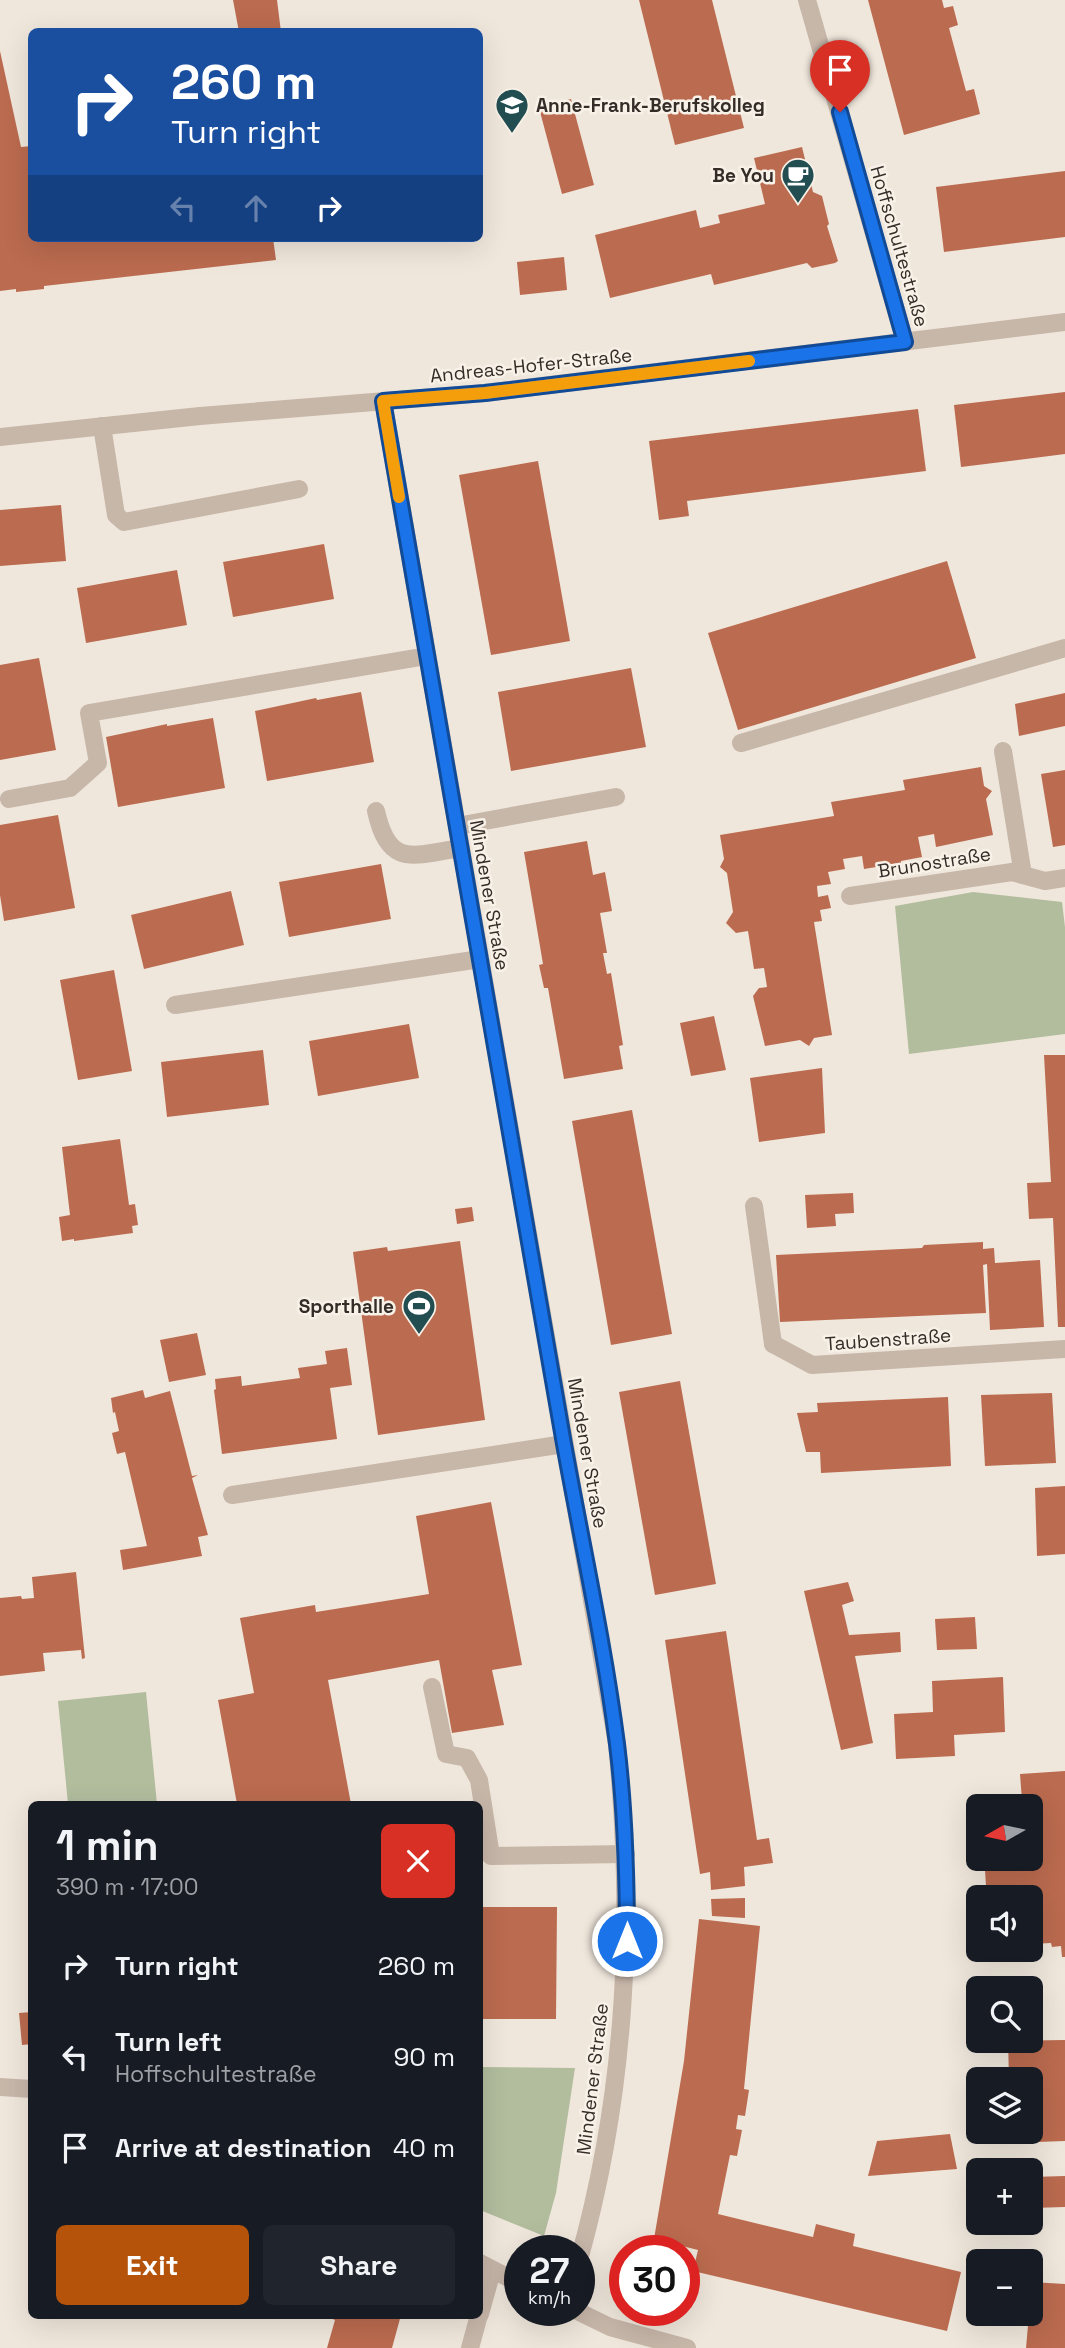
<!DOCTYPE html>
<meta charset="utf-8">
<style>
body{margin:0;font-family:"Space Grotesk",sans-serif;background:#20242c;color:#f1f3f6;height:100vh;display:flex;flex-direction:column;font-size:26px;white-space:nowrap}
*{box-sizing:border-box;margin:0}
p{font-size:23px;color:#9ea1a6}
.icon{flex:none;width:38px;height:38px;fill:none;stroke:currentColor;stroke-width:2;stroke-linecap:round;stroke-linejoin:round}
.map{position:relative;flex:1;overflow:hidden}
.sheet{position:absolute;left:28px;top:1801px;width:455px;height:518px;display:flex;flex-direction:column;background:#171b24;border-radius:10px;box-shadow:0 7px 28px #0002}
.sheet>*{flex:none}
.top-card{position:absolute;left:28px;top:28px;width:455px;height:214px;border-radius:10px;box-shadow:0 7px 28px #0002;background:#1a4fa0;color:#fff;overflow:hidden}
.needle{width:46px;rotate:261deg}
.tools{position:absolute;left:966px;top:1794px;display:grid;gap:14px}
.tools a{display:grid;place-items:center;width:77px;height:77px;border-radius:10px;background:#171b24;box-shadow:0 7px 28px #0002;font-size:35px}
.speed{position:absolute;left:504px;top:2235px;display:flex;gap:14px;font-size:35px;font-weight:700;text-align:center}
.speed>*{display:grid;place-content:center;width:91px;height:91px;border-radius:50%;background:#171b24;box-shadow:0 7px 28px #0002;line-height:1}
.speed small{font-size:18px;font-weight:400}
.speed .limit{border:10px solid #d22;background:#fff;color:#111}
.pin{position:absolute;display:grid;place-items:center;width:60px;height:60px;color:#fff;margin:-72px -30px;border-radius:50% 50% 50% 0;rotate:-45deg;box-shadow:0 0 7px #0007}
.pin .icon{rotate:45deg}
.me{position:absolute;width:77px;margin:-38px;rotate:0deg;stroke-linejoin:round;filter:drop-shadow(0 0 5px #0008)}
.turn{display:flex;align-items:center;gap:24px;height:147px;padding:0 28px;font-size:32px}
.turn .icon{width:91px;height:91px;stroke-width:2.5}
.turn b{display:block;font-size:49px;line-height:60px}
.lanes{display:flex;align-items:center;height:66px;padding:0 28px;background:#0003;justify-content:center;gap:35px;direction:ltr}
.lanes .off{opacity:.35}
.round{display:grid;place-items:center;flex:none;width:74px;height:74px;border-radius:10px;background:#20242c}
.head{display:flex;align-items:center;justify-content:space-between;height:119px;padding:0 28px}
h1{font-size:42px;font-weight:700;line-height:52px}
.button{display:flex;gap:14px;margin-top:auto;padding:14px 28px}
.button a{flex:1;height:80px;border-radius:10px;background:#b45309;color:#fff;font-size:28px;font-weight:700;line-height:80px;text-align:center}
.button a+a{background:#20242c;color:#f1f3f6}
ul{padding:0;list-style:none}
li{display:flex;align-items:center;gap:21px;height:91px;padding:0 28px}
li div{flex:1}
li b{display:block;font-size:26px}
li em{font-style:normal}
.map>svg:first-child{display:block}
.green{fill:#b2bd9e}
.building{fill:#bb6b4f}
.lines{fill:none;stroke-linecap:round;stroke-linejoin:round}
.service{stroke:#c7b7a9;stroke-width:18}
.minor{stroke:#c7b7a9;stroke-width:18}
.route-casing{stroke:#114b97;stroke-width:18}
.route{stroke:#1a73e8;stroke-width:12}
.slow{stroke:#f59e0b;stroke-width:12}
.labels{text-anchor:middle;stroke-width:5;stroke-linejoin:round;paint-order:stroke}
.poi-label{font-size:19px;font-weight:bold;fill:#352c28;stroke:#f8f1e8;text-anchor:end}
.street-label{font-size:19px;fill:#352c28;stroke:#f8f1e8}
</style>
<div class="map">
<svg width="1065" height="2348" viewBox="0 0 1065 2348">
<rect width="100%" height="100%" fill="#f0e7dc"/>
<g class="green">
<polygon points="973,892 1062,902 1065,927 1065,1034 909,1054 895,906"/>
<polygon points="146,1692 157,1804 68,1804 58,1701"/>
<polygon points="480,2067 575,2068 556,2193 544,2236 480,2210"/>
</g>
<g class="building">
<polygon points="233,0 277,0 281,32 239,32"/>
<polygon points="639,0 712,0 744,128 675,145"/>
<polygon points="868,0 942,0 944,8 953,6 958,25 949,28 966,91 974,89 980,114 904,135"/>
<polygon points="0,51 21,147 32,146 32,238 273,238 276,260 44,286 44,289 16,292 16,289 0,291"/>
<polygon points="571,99 594,185 562,194 539,108"/>
<polygon points="802,147 813,192 822,196 829,224 827,226 838,261 835,263 812,268 807,263 714,285 711,274 610,298 595,235 696,210 700,228 720,223 718,215 765,204 754,158"/>
<polygon points="1065,171 1065,237 944,252 936,187"/>
<polygon points="564,257 567,290 520,295 517,262"/>
<polygon points="1065,392 1065,454 961,467 954,405"/>
<polygon points="918,409 926,471 687,501 689,516 659,520 649,441"/>
<polygon points="538,461 570,641 491,655 459,475"/>
<polygon points="61,505 66,561 0,566 0,510"/>
<polygon points="324,544 334,599 233,617 223,562"/>
<polygon points="947,561 976,658 738,730 708,633"/>
<polygon points="177,570 187,625 86,643 77,588"/>
<polygon points="39,658 56,750 0,760 0,665"/>
<polygon points="631,668 646,747 511,771 498,692"/>
<polygon points="361,692 374,762 267,781 255,711 316,698 317,700"/>
<polygon points="1065,693 1065,726 1019,736 1015,704"/>
<polygon points="213,718 225,788 118,807 106,737 167,724 167,726"/>
<polygon points="981,767 984,786 992,791 986,799 993,835 936,847 934,834 918,837 922,857 901,861 901,863 864,869 862,856 843,859 845,869 828,872 831,884 817,886 818,897 828,895 831,908 820,910 822,921 814,922 832,1035 814,1038 809,1046 800,1040 765,1046 753,996 759,988 767,987 764,968 754,969 748,931 736,933 726,923 733,912 727,873 720,867 724,859 720,835 834,816 831,802 905,790 903,780"/>
<polygon points="1065,770 1065,845 1053,847 1041,774"/>
<polygon points="58,815 75,908 4,921 0,895 0,825"/>
<polygon points="587,841 593,875 605,872 612,911 600,913 607,953 603,953 607,974 611,973 623,1045 619,1046 623,1069 564,1079 548,988 544,988 539,965 543,964 524,852"/>
<polygon points="381,864 391,919 289,937 279,882"/>
<polygon points="231,891 244,945 144,969 131,915"/>
<polygon points="114,970 132,1071 78,1080 60,980"/>
<polygon points="714,1016 726,1070 691,1076 680,1023"/>
<polygon points="409,1024 419,1078 318,1096 309,1041"/>
<polygon points="263,1050 269,1105 167,1117 161,1062"/>
<polygon points="1044,1055 1065,1055 1065,1327 1058,1327 1053,1218 1029,1219 1027,1183 1051,1182"/>
<polygon points="822,1068 825,1133 759,1142 750,1078"/>
<polygon points="632,1110 672,1334 611,1345 572,1121"/>
<polygon points="120,1139 129,1205 135,1204 138,1225 132,1226 133,1233 74,1241 74,1239 62,1241 59,1217 70,1215 62,1147"/>
<polygon points="853,1193 854,1213 835,1214 836,1226 807,1228 805,1195"/>
<polygon points="472,1207 474,1221 457,1224 455,1209"/>
<polygon points="460,1241 485,1420 378,1435 353,1252 387,1247 388,1251"/>
<polygon points="983,1242 983,1249 994,1248 995,1263 1040,1260 1044,1327 990,1330 987,1264 983,1265 986,1313 780,1322 776,1255 922,1248 924,1245"/>
<polygon points="197,1333 206,1375 169,1382 160,1340"/>
<polygon points="347,1348 352,1385 330,1388 337,1439 222,1454 214,1390 216,1389 215,1379 241,1376 242,1386 300,1378 298,1368 327,1364 325,1351"/>
<polygon points="680,1381 716,1584 655,1595 619,1392"/>
<polygon points="143,1390 145,1398 170,1391 192,1476 198,1475 192,1478 208,1535 198,1537 202,1556 123,1570 120,1550 147,1546 125,1452 117,1454 116,1450 112,1433 119,1431 115,1412 113,1413 111,1398"/>
<polygon points="1052,1393 1056,1463 985,1466 981,1395"/>
<polygon points="948,1397 951,1466 821,1473 820,1452 806,1452 797,1413 818,1412 817,1403"/>
<polygon points="1065,1486 1065,1554 1037,1556 1035,1488"/>
<polygon points="491,1502 522,1665 492,1670 504,1725 452,1733 439,1660 328,1680 351,1804 237,1804 218,1700 254,1693 240,1618 315,1605 316,1612 429,1594 416,1516"/>
<polygon points="76,1572 85,1658 82,1659 81,1650 43,1653 45,1671 0,1676 0,1598 21,1596 22,1599 34,1598 32,1577"/>
<polygon points="848,1582 854,1601 842,1605 849,1635 900,1632 901,1652 855,1656 873,1743 841,1750 804,1591"/>
<polygon points="975,1617 977,1649 937,1650 935,1619"/>
<polygon points="726,1631 757,1840 769,1838 773,1863 744,1867 745,1886 711,1890 710,1872 700,1874 665,1640"/>
<polygon points="1003,1677 1005,1732 954,1735 955,1756 896,1759 894,1714 933,1712 932,1681"/>
<polygon points="1065,1771 1065,1957 1062,1957 1061,1946 1052,1947 1051,1943 1031,1944 1031,1897 992,1897 987,1892 978,1894 977,1888 986,1886 985,1870 975,1868 978,1861 987,1863 991,1858 1031,1858 1031,1806 1015,1806 1014,1801 1022,1800 1020,1774"/>
<polygon points="745,1898 745,1918 712,1916 711,1899"/>
<polygon points="480,1907 557,1907 556,2019 480,2019"/>
<polygon points="699,1919 760,1926 744,2089 749,2090 745,2116 738,2115 736,2129 742,2130 737,2156 730,2155 718,2214 813,2237 816,2224 855,2234 853,2246 961,2272 947,2331 693,2271 698,2250 654,2239 684,2061"/>
<polygon points="32,2012 32,2044 22,2045 19,2013"/>
<polygon points="1065,2040 1065,2141 1011,2143 1011,2132 1031,2132 1031,2079 1009,2079 1008,2041"/>
<polygon points="950,2134 957,2169 868,2176 877,2141"/>
<polygon points="1065,2176 1065,2207 1031,2208 1031,2177"/>
<polygon points="1031,2282 1065,2284 1065,2348 1026,2348 1029,2314 1031,2314"/>
<polygon points="401,2315 392,2348 327,2348 335,2320 322,2315"/>
</g>
<g class="lines">
<g class="service">
<polyline points="102,426 116,515 124,522 299,489"/>
<polyline points="741,743 1065,648"/>
<polyline points="1003,751 1023,875"/>
<polyline points="9,799 70,788 98,763 89,713 427,656"/>
<path d="M376 811C389 869 413 855 461 848"/>
<polyline points="457,826 616,797"/>
<polyline points="175,1005 480,959"/>
<polyline points="754,1206 773,1344"/>
<polyline points="232,1495 564,1444"/>
<polyline points="432,1687 446,1754 467,1758 479,1780 491,1856 626,1854"/>
</g>
<g class="minor">
<polyline points="807,0 905,342"/>
<path d="M383 401 617 1744C634 1921 627 2088 579 2260"/>
<polyline points="0,437 200,416 485,393 1065,322"/>
<polyline points="850,896 1012,872 1045,881 1065,878"/>
<polyline points="773,1344 812,1365 1065,1349"/>
<polyline points="0,2087 32,2089"/>
<polyline points="480,2263 520,2284"/>
<polyline points="575,2310 610,2327 687,2348"/>
<polyline points="480,2314 492,2271"/>
<polyline points="470,2348 479,2315"/>
</g>
</g>
<g class="lines">
<defs>
<path id="route" d="M627 1941C627 1875 625 1809 617 1744 604 1643 582 1544 564 1444L383 401 485 393 905 342 840 112"/>
</defs>
<use href="#route" class="route-casing"/>
<use href="#route" class="route"/>
<polyline class="slow" points="399,497 383,401 485,393 749,361"/>
</g>
<defs>
<symbol id="school-pin" viewBox="-11 -11 22 30"><path d="M0 17L-7.5 6A9.5 9.5 0 1 1 7.5 6Z" fill="#224e52" stroke="#f8f1e8"/><path d="M0-5L7-2L0 1L-7-2ZM-4 1L0 2.5L4 1V4Q0 6-4 4Z" fill="#fff"/></symbol>
<symbol id="cafe-pin" viewBox="-11 -11 22 30"><path d="M0 17L-7.5 6A9.5 9.5 0 1 1 7.5 6Z" fill="#224e52" stroke="#f8f1e8"/><path d="M-5.5-4.5H6V0H3Q3 3.5 0 3.5H-2.5Q-5.5 3.5-5.5 0ZM3-3.2v2h1.7v-2ZM-6 4.5H4V6H-6Z" fill="#fff"/></symbol>
<symbol id="stadium-pin" viewBox="-11 -11 22 30"><path d="M0 17L-7.5 6A9.5 9.5 0 1 1 7.5 6Z" fill="#224e52" stroke="#f8f1e8"/><path d="M0-5a6.5 5 0 1 0 0 10a6.5 5 0 1 0 0-10ZM-3.5-1.8h7v3.6h-7Z" fill="#fff"/></symbol>
</defs>
<g fill-rule="evenodd">
<use href="#school-pin" x="493" y="86" width="38" height="52"/>
<use href="#cafe-pin" x="779" y="156" width="38" height="52"/>
<use href="#stadium-pin" x="400" y="1287" width="38" height="52"/>
</g>
<g class="labels">
<g class="poi-label">
<text x="536" y="112" text-anchor="start">Anne-Frank-Berufskolleg</text>
<text x="774" y="182">Be You</text>
<text x="394" y="1313">Sporthalle</text>
</g>
<g class="street-label">
<text transform="translate(900 246) rotate(74)" y="7">Hoffschultestraße</text>
<text transform="translate(531 365) rotate(-6)" y="7">Andreas-Hofer-Straße</text>
<text transform="translate(934 862) rotate(-9)" y="7">Brunostraße</text>
<text transform="translate(490 895) rotate(80)" y="7">Mindener Straße</text>
<text transform="translate(888 1339) rotate(-4)" y="7">Taubenstraße</text>
<text transform="translate(588 1453) rotate(80)" y="7">Mindener Straße</text>
<text transform="translate(592 2079) rotate(-83)" y="7">Mindener Straße</text>
</g>
</g>
</svg>
<div class="tools">
<a><svg class="needle" viewBox="-14 -14 28 28"><path d="M0-13l5 13h-10z" fill="#e53935"/><path d="M0 13l5-13h-10z" fill="#9ea1a6"/></svg></a>
<a><svg class="icon" aria-label="sound" viewBox="0 0 24 24"><path d="M4 9h4l5-4v14l-5-4H4zM17 9q2 3 0 6"/></svg></a>
<a><svg class="icon" aria-label="search" viewBox="0 0 24 24"><circle cx="10" cy="10" r="6"/><path d="M15 15l6 6"/></svg></a>
<a><svg class="icon" aria-label="layers" viewBox="0 0 24 24"><path d="M12 4l9 5-9 5-9-5zM3 14l9 5 9-5"/></svg></a>
<a>+</a>
<a>−</a>
</div>
<div class="speed"><div>27<small>km/h</small></div><div class="limit">30</div></div>
<div class="pin" style="left:840px;top:112px;background:#d93025"><svg class="icon" aria-label="arrive" viewBox="0 0 24 24"><path d="M6 21V4h12l-3 4 3 4H6"/></svg></div>
<svg class="me" style="left:627px;top:1941px" viewBox="-20 -20 40 40"><circle r="17" fill="#1a73e8" stroke="#fff" stroke-width="3"/><path d="M0-11L8 9 0 5-8 9z" fill="#fff"/></svg>
<div class="top-card">
<div class="turn"><svg class="icon" aria-label="right" viewBox="0 0 24 24"><path d="M7 20v-9h11M14 6l5 5-5 5"/></svg><div><b>260 m</b>Turn right</div></div>
<div class="lanes"><svg class="icon off" aria-label="left" viewBox="0 0 24 24"><path d="M17 20v-9H6M10 6l-5 5 5 5"/></svg><svg class="icon off" aria-label="ahead" viewBox="0 0 24 24"><path d="M12 20V5M6 11l6-6 6 6"/></svg><svg class="icon" aria-label="right" viewBox="0 0 24 24"><path d="M7 20v-9h11M14 6l5 5-5 5"/></svg></div>
</div>
<section class="sheet">
<div class="head"><div><h1>1 min</h1><p>390 m · 17:00</p></div><a class="round" style="background:#d93025;color:#fff"><svg class="icon" aria-label="close" viewBox="0 0 24 24"><path d="M6 6l12 12M18 6L6 18"/></svg></a></div>
<ul>
<li><svg class="icon" aria-label="right" viewBox="0 0 24 24"><path d="M7 20v-9h11M14 6l5 5-5 5"/></svg><div><b>Turn right</b></div><em>260 m</em></li>
<li><svg class="icon" aria-label="left" viewBox="0 0 24 24"><path d="M17 20v-9H6M10 6l-5 5 5 5"/></svg><div><b>Turn left</b><p>Hoffschultestraße</p></div><em>90 m</em></li>
<li><svg class="icon" aria-label="arrive" viewBox="0 0 24 24"><path d="M6 21V4h12l-3 4 3 4H6"/></svg><div><b>Arrive at destination</b></div><em>40 m</em></li>
</ul>
<div class="button"><a>Exit</a><a>Share</a></div>
</section>
</div>
